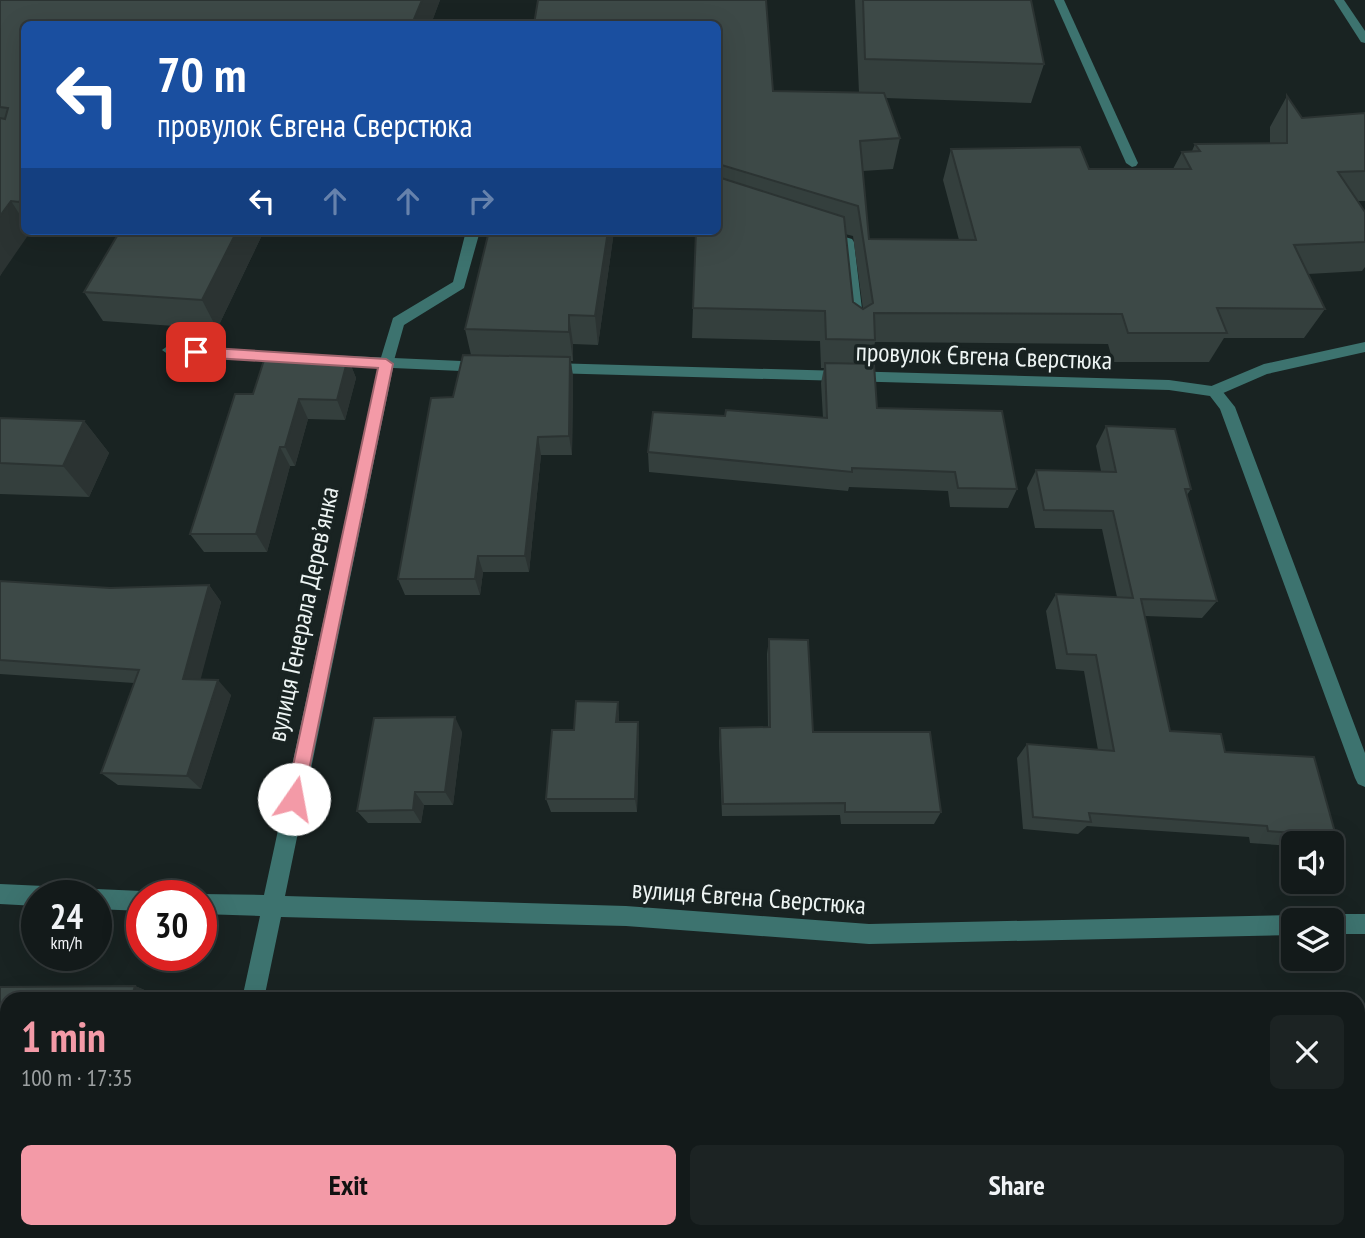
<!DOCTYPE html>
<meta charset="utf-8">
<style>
body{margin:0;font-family:"PT Sans Narrow",sans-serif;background:#1c2323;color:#f1f3f6;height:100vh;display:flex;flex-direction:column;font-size:26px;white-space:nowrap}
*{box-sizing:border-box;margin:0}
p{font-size:23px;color:#9da1a2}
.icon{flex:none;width:38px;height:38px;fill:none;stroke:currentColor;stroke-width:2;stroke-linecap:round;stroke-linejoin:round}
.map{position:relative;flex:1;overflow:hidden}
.drawer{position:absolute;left:0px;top:992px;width:1365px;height:247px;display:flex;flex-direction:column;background:#131a1a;border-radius:21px 21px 0 0;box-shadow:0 7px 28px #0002,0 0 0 2px #323839}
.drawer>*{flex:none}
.top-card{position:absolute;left:21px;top:21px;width:700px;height:214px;border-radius:10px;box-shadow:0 7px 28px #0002,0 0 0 2px #323839;background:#1a4fa0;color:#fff;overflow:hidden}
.buttons{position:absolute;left:1281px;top:831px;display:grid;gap:14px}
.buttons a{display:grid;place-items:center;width:63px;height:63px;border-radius:10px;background:#131a1a;box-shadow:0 7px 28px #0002,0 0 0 2px #323839;font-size:35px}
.speed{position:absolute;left:21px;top:880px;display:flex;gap:14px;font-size:35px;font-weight:700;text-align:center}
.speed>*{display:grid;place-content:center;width:91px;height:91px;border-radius:50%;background:#131a1a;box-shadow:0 7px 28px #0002,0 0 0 2px #323839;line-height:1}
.speed small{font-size:18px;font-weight:400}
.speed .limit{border:10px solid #d22;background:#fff;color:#111}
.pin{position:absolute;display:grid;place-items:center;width:60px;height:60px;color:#fff;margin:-30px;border-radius:14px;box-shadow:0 4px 10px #0006}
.me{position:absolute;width:77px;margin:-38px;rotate:12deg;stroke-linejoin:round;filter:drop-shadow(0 0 5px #0008)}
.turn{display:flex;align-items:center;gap:24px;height:147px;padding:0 21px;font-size:32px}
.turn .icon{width:91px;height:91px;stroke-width:2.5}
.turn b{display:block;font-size:49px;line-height:60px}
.lanes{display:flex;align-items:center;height:66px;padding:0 21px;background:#0003;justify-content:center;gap:35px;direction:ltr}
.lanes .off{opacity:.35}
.round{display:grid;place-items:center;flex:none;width:74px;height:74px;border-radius:10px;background:#1c2323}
.overview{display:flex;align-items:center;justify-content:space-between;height:119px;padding:0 21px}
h1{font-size:42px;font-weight:600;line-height:52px;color:#f39aa7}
.button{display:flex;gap:14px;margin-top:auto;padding:14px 21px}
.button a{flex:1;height:80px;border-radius:10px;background:#f39aa7;color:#111;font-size:28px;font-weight:600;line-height:80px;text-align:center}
.button a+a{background:#1c2323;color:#f1f3f6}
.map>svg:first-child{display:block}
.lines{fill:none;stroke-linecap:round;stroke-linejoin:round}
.lane{fill:#3d736f;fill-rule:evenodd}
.street{fill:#3d736f;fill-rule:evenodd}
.wall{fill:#343f3d;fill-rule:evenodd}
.shaded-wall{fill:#2b3332}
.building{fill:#3d4947;stroke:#2b3332;stroke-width:2}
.route{fill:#f39aa7;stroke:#9e646d;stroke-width:2}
.labels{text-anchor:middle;stroke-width:7;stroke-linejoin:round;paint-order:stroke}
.street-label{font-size:26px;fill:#edf4f3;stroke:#192322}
</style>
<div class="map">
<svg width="1365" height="1238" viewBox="0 0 1365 1238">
<rect width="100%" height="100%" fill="#192322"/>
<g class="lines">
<g class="lane">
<polygon points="1054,0 1064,0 1138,163 1136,166 1132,167 1126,163"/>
<polygon points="1334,0 1344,0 1365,31 1365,43 1361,42"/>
<polygon points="466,231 480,231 464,288 404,325 393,364 386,369 381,368 379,364 393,318 453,282"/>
<polygon points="824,231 852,239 854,242 864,326 862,330 857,331 850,326 841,245 819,238 819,232"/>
<polygon points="1365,342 1365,352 1267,374 1214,397 1206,391 1209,387 1264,364"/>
</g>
<g class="street">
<polygon points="169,345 295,353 302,358 295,363 169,355 162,350"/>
<polygon points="326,355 484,362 491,367 484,372 393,368 285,896 626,906 869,924 1293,915 1302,920 1293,920 1293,935 869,944 626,926 281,917 264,999 242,999 260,916 201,914 201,896 195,896 201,894 264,895 378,368 321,364 319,360"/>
<polygon points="550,363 1169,380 1219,387 1235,407 1365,753 1365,787 1358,784 1355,778 1220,409 1210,396 1169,390 550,373 543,368"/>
<polygon points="0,884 44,886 51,889 54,896 37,896 37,906 0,904"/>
<polygon points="96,889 142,891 150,896 142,896 142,911 96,909 96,896 87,896 89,892"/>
<polygon points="1332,914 1365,914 1365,934 1332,934 1332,920 1323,920"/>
<polygon points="195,1232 219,1232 218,1238 194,1238"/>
</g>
</g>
<g class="wall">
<polygon points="0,0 440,0 431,24 24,24 24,231 0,276"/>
<path d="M855 0H1031L1044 64 1031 103 885 98 900 138 893 169 863 171 869 239 959 240 943 180 951 149 1089 169H1173L1182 152 1192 151 1195 144 1270 143V127L1287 96 1302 118 1365 113V201H1357L1365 212V267L1362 271 1308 274 1325 309 1304 338H1224L1209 362H1113L1108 344 875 342 870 364 877 408 1017 489 1008 508 950 507 948 491 849 487 848 491 649 472 648 452 725 416 823 418 821 383 824 368H821L820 341 692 338 693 308 718 24 773 91 859 93ZM845 234 853 236 863 309 853 302Z"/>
<polygon points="120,231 264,231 217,329 103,321 84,292"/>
<polygon points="489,231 614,231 598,345 573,344 573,361 571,361 573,377 572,455 541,455 529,572 483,572 480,595 405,595 398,579 453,397 471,355 465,329"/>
<polygon points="348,358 356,378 345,420 308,419 295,466 290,466 267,552 204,552 190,534 253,394"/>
<polygon points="0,418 84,421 109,453 89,497 0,494"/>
<polygon points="1106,426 1191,489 1187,495 1217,601 1202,618 1145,616 1170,731 1225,752 1336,836 1322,844 1293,844 1293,846 1250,843 1249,837 1087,826 1078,834 1023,829 1017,758 1027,744 1098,750 1084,671 1056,669 1046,611 1056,594 1117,597 1102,529 1035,528 1027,488 1036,470 1101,471 1096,446"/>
<polygon points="0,581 110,588 209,585 221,602 200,679 231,695 201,789 118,785 101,773 134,683 0,674"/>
<polygon points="769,639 813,732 941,812 934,824 841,824 840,815 722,816 719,741 720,728 768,727 767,654"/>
<polygon points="618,702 619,722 638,722 639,737 637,812 551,812 546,799 574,730"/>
<polygon points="462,732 453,805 424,805 421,823 368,823 357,811"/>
<polygon points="135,986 154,994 152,999 7,999 7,1128 0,1128 0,987"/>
<rect x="1358" y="1011" width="7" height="101"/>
<polygon points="1365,1230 1365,1238 1296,1238 1295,1233 1358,1232 1358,1231"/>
<polygon points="1078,1232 1149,1232 1150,1238 1079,1238"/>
</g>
<g class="shaded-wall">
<polygon points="422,0 440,0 431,24 412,24"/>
<polygon points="24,194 24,210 19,202"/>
<polygon points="11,201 24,221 24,231 31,231 0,276 0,216"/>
<polygon points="237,231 264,231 217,329 202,300"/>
<polygon points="608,231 614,231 598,345 595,316"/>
<polygon points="569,315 573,344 573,361 569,332"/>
<polygon points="570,357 573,377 572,455 569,436"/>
<polygon points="348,358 356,378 345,420 337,400"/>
<polygon points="299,399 308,419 295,466 285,447"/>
<polygon points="84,421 109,453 89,497 63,466"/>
<polygon points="538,437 541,455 529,572 525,556"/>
<polygon points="280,447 290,466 267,552 256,534"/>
<polygon points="478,556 483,572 480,595 475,579"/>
<polygon points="209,585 221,602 197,693 183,679"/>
<polygon points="218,680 231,695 201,789 187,776"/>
<polygon points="618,702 619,717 618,737 616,722"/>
<polygon points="455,717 462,732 453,805 445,792"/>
<polygon points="638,722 639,737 637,812 635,799"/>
<polygon points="415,792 424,805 421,823 413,810"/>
<polygon points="135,986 154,994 152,999 131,999"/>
<polygon points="63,1232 87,1232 86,1238 62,1238"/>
<rect x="535" y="1232" width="8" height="6"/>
</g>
<g class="building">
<polygon points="0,0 422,0 412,24 24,24 24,194 19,202 11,201 0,216 0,118 5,119 8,108 0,107"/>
<polygon points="538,0 766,0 773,91 884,93 900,138 860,141 869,239 976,240 951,149 1080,147 1089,169 1191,169 1182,152 1200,151 1195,144 1287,143 1287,96 1302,118 1365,113 1365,171 1338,172 1365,212 1365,242 1294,245 1325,309 1217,308 1227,333 1128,333 1122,314 874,313 875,340 826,339 825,311 693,308 696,231 718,231 718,165 718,177 844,217 853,302 863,309 873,303 858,206 718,164 718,24 534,24"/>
<polygon points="863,0 1031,0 1044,64 865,59"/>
<polygon points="120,231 237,231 202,300 84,292"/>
<polygon points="489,231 608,231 595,316 569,315 569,332 465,329"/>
<polygon points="463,355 570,357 569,436 538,437 525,556 478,556 475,579 398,579 431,398 453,397"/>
<polygon points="265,357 348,358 337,400 299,399 285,447 280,447 256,534 190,534 235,394 253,394"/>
<polygon points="825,363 874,364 877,408 1002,411 1017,489 958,488 955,472 852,468 852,472 648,452 653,412 725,416 726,410 827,418"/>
<polygon points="0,418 84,421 63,466 0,463"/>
<polygon points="1106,426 1175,429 1191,489 1185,489 1217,601 1141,599 1170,731 1221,734 1225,752 1314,757 1336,836 1268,831 1267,826 1089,813 1091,822 1033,817 1027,744 1114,751 1096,655 1067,654 1056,594 1133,598 1113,511 1044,510 1036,470 1116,472"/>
<polygon points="0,581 110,588 209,585 183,679 218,680 187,776 101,773 139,670 0,660"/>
<polygon points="769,639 808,640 813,732 930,732 941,812 845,812 845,803 723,804 720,728 770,727"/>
<polygon points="576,701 618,702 616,722 638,722 635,799 546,799 552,730 574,730"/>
<polygon points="455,717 445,792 415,792 413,810 357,811 374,718"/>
<polygon points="135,986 131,999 7,999 7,1125 0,1125 0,987"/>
<rect x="1358" y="1011" width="7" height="98"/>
<polygon points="7,1203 7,1232 63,1232 62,1238 0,1238 0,1226"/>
<polygon points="368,1232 535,1232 535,1238 367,1238"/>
<polygon points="1093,1232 1149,1232 1150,1238 1094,1238"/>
<polygon points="1365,1233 1365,1238 1321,1238 1320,1235"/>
</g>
<polygon class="route" points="196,347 386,359 393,364 303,799 301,805 294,807 288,805 286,799 378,368 196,357 189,352"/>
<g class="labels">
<g class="street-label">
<text transform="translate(984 356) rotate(2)" y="9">провулок Євгена Сверстюка</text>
<text transform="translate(303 614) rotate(-78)" y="9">вулиця Генерала Деревʼянка</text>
<text transform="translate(749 897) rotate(4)" y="9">вулиця Євгена Сверстюка</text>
</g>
</g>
</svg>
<div class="buttons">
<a><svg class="icon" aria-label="sound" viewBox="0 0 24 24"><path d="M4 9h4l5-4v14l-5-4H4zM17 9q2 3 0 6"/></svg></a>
<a><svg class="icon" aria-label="layers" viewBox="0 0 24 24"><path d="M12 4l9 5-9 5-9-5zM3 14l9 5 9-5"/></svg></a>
</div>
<div class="speed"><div>24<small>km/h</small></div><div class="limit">30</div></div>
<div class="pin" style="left:196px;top:352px;background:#d93025"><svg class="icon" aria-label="arrive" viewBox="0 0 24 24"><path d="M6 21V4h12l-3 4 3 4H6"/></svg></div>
<svg class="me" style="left:294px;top:799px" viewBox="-20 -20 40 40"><circle r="19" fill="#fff"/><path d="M0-13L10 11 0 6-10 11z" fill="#f39aa7"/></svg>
<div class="top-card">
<div class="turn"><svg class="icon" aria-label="left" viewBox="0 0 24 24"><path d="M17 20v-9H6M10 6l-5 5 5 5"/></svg><div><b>70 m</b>провулок Євгена Сверстюка</div></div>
<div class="lanes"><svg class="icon" aria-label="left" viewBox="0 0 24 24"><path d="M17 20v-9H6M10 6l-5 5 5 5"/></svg><svg class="icon off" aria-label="ahead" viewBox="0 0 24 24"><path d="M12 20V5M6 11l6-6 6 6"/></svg><svg class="icon off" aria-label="ahead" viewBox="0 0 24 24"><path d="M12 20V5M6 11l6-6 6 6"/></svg><svg class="icon off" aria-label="right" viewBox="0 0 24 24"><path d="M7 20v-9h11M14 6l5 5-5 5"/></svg></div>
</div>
<section class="drawer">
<div class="overview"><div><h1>1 min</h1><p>100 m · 17:35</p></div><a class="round"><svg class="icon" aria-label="close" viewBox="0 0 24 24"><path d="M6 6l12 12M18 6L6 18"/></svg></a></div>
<div class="button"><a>Exit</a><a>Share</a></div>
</section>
</div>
